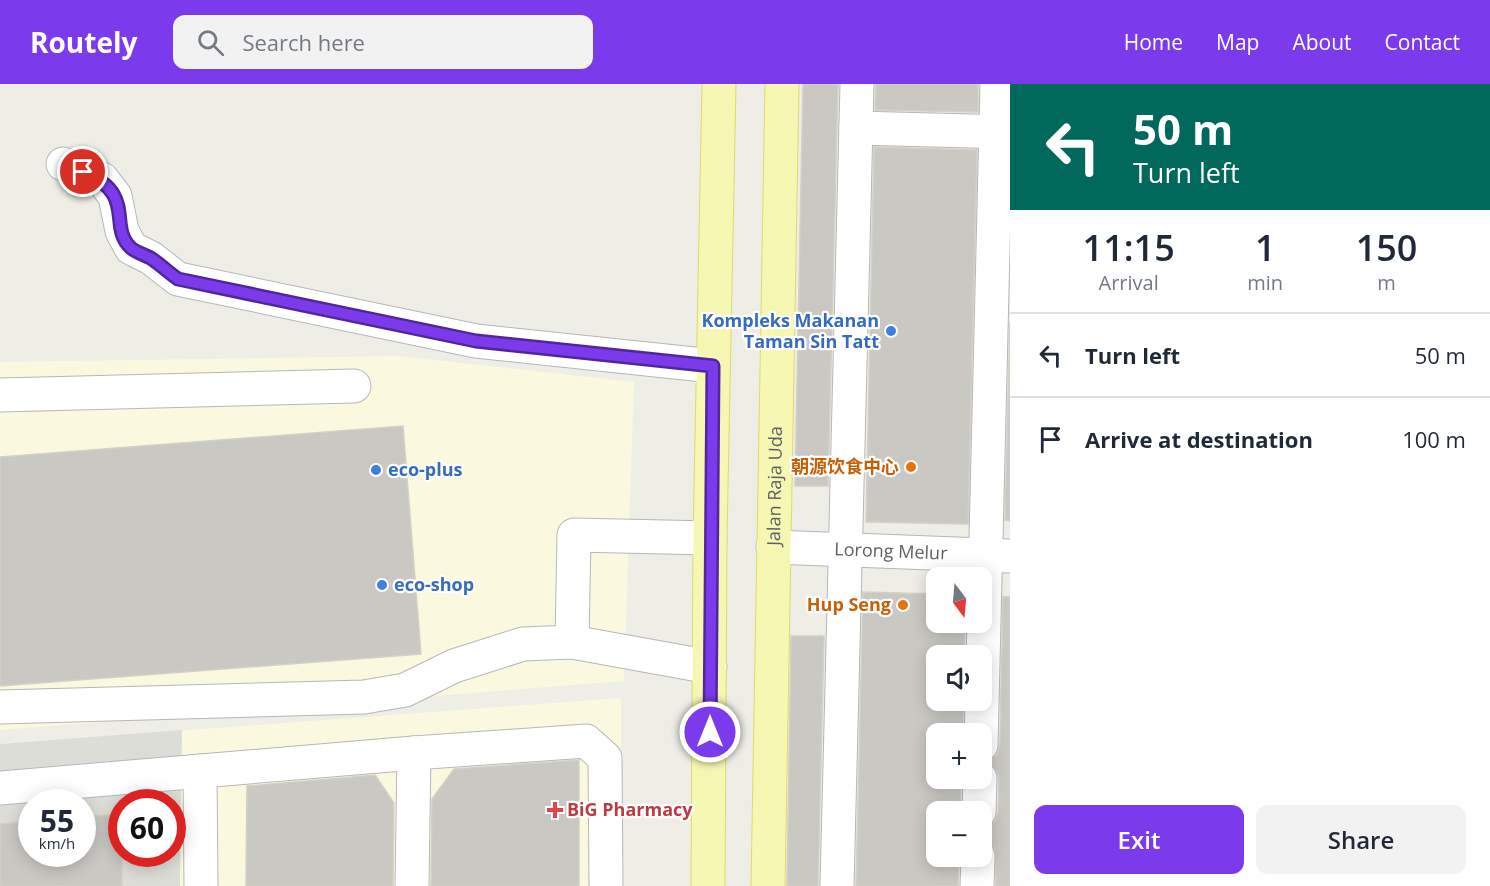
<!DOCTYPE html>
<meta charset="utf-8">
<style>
body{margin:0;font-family:"Open Sans","Noto Sans SC",sans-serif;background:#f2f2f3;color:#1f2937;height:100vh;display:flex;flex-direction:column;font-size:22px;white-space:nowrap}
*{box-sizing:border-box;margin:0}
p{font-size:20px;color:#747a83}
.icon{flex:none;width:33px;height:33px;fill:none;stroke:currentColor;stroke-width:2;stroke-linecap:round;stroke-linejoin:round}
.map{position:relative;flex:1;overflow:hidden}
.panel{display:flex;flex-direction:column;background:#fff;width:480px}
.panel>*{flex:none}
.top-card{background:#00695c;color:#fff;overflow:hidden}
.needle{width:39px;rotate:164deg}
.buttons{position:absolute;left:926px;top:483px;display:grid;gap:12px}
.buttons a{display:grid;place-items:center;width:66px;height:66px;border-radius:12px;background:#fff;box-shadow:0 3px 15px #0003;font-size:30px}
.speed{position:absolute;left:18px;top:705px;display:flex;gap:12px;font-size:30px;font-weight:700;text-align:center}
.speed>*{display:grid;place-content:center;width:78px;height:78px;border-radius:50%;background:#fff;box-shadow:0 3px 15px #0003;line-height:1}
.speed small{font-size:15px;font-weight:400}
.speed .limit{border:9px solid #d22;background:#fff;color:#111}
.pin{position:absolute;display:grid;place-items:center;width:51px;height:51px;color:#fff;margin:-26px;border:3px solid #fff;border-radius:50%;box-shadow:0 2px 6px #0007}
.me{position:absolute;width:66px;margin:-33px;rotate:0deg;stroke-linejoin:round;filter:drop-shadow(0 0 4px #0008)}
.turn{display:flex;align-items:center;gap:21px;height:126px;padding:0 24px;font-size:27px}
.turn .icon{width:78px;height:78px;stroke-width:2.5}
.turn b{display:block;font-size:42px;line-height:51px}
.eta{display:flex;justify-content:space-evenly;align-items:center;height:102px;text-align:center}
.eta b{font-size:36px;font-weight:600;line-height:42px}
.primary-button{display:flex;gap:12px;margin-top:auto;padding:12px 24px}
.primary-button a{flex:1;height:69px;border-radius:12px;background:#7c3aed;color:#fff;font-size:24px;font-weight:600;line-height:69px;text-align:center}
.primary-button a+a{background:#f2f2f3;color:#1f2937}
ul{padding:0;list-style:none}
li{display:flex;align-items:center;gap:18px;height:84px;padding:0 24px;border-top:2px solid #e0e1e3}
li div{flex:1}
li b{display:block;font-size:22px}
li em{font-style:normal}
header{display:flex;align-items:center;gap:36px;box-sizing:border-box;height:84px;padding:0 30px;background:#7c3aed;color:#fff}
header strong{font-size:28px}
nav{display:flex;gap:33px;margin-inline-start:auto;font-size:21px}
.search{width:420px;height:54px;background:#f2f2f3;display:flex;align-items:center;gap:15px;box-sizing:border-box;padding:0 21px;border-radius:12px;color:#747a83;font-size:22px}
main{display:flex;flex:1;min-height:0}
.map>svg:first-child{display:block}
.commercial{fill:#faf9df;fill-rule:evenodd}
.industrial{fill:#ddddd8;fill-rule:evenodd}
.building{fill:#cac8c3;stroke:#d3d1c5;stroke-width:1.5}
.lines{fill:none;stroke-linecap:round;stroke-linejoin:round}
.minor-casing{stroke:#b6b7bb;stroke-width:35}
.major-casing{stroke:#e3d86b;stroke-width:35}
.minor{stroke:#fff;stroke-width:33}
.major{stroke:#f5f7b3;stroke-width:33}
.route-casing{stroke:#51269a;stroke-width:15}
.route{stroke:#7c3aed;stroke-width:10}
.shop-dot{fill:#3f7fe0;stroke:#fff;stroke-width:2}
.food-dot{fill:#e8710a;stroke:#fff;stroke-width:2}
.health-dot{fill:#e0444e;stroke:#fff;stroke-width:2}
.labels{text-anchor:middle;stroke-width:4.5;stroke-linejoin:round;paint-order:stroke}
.shop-label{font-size:18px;font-weight:bold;fill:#366cbe;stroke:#fff;text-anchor:start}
.food-label{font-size:18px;font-weight:bold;fill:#c56008;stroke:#fff;text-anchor:end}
.street-label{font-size:18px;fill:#5e6065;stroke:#fff}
.health-label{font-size:18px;font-weight:bold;fill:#be3a42;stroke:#fff;text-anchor:start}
</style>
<header>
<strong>Routely</strong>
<div class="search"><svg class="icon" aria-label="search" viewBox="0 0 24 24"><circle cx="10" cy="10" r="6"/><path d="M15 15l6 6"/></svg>Search here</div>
<nav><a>Home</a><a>Map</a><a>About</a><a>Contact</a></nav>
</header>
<main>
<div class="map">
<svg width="1010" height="802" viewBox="0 0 1010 802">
<rect width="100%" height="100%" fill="#eeeee6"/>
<g class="commercial">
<polygon points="398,272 634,298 624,597 0,646 0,278"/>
<path d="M621 614V802H0V660ZM32 718H82V770H32ZM122 718H172V770H122Z"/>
</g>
<path class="industrial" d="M182 646 180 802H0V660ZM32 718H82V770H32ZM122 718H172V770H122Z"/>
<g class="building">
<polygon points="803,0 838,0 828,402 795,402"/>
<polygon points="876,0 978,0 978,28 875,26"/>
<polygon points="874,63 977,66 968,440 866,438"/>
<polygon points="1010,238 1010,437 1005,436"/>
<polygon points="403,342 421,570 0,602 0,373"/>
<polygon points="863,508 936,510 936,538 965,538 964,572 936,572 936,616 963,616 963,650 936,650 936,694 961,694 960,728 936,728 936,772 959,772 958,802 856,802"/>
<polygon points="1003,513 1010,513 1010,802 996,802 995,764 988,756 981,754 981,746 995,738 998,729 999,694 996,685 989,678 997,671 1000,661"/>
<polygon points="791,552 824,552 818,802 787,802"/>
<polygon points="579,676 579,802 431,802 432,715 454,685"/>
<polygon points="375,691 394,719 393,802 246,802 247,702"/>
<polygon points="122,730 122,802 0,802 0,740 32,737 32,770 82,770 82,733"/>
</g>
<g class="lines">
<defs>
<g id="minor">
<polyline points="856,44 1010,48"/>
<polyline points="63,80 102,95 115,112 122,147 131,164 151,174 178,195 476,257 713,282"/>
<polyline points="0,311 354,302"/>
<path id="s1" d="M773 463 1010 472"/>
<polyline points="572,558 574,451 710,454"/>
<polyline points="0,623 364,613 405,606 454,582 523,560 572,558 710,583"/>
<polyline points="981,661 997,0"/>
<polyline points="200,687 201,802"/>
<polyline points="0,704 414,669 586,657 605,674 606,802"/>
<polyline points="979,728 980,694"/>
<polyline points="412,802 414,669"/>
<polyline points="837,802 857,0"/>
<polyline points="977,802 978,772"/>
</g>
<g id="major">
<polyline points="708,802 710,454 719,0"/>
<path id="s2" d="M768 802 782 0"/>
</g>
</defs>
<use href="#minor" class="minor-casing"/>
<use href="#major" class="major-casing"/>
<use href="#minor" class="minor"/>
<use href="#major" class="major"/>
</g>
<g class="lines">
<defs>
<path id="route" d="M83 88C138 110 107 142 131 164 137 169 146 171 152 175 161 181 169 189 178 195L476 257 713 282 710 648"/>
</defs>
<use href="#route" class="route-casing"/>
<use href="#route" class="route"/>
</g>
<g class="shop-dot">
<circle cx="891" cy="247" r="6"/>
<circle cx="376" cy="386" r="6"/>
<circle cx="382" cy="501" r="6"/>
</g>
<g class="food-dot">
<circle cx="911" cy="383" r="6"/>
<circle cx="903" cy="521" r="6"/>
</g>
<path class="health-dot" d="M552 717h6v6h6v6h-6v6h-6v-6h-6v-6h6z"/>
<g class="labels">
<g class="shop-label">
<text x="879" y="243" text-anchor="end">Kompleks Makanan<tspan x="879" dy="21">Taman Sin Tatt</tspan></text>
<text x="388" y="392">eco-plus</text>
<text x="394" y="507">eco-shop</text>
</g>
<g class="food-label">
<text x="899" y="389">朝源饮食中心</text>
<text x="891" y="527">Hup Seng</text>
</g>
<g class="street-label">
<text dy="6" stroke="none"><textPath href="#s2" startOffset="400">Jalan Raja Uda</textPath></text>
<text dy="6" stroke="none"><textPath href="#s1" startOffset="118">Lorong Melur</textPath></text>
</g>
<g class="health-label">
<text x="567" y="732">BiG Pharmacy</text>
</g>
</g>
</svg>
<div class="buttons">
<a><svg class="needle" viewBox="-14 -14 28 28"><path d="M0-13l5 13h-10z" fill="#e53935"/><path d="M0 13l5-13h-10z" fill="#747a83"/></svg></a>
<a><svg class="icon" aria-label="sound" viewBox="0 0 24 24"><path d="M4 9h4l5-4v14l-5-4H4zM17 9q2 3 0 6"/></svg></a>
<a>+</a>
<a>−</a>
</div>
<div class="speed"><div>55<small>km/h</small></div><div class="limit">60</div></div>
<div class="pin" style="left:83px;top:88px;background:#d93025"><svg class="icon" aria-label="arrive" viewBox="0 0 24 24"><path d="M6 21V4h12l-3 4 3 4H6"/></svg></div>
<svg class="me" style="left:710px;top:648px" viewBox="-20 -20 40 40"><circle r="17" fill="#7c3aed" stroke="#fff" stroke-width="3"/><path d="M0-11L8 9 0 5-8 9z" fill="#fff"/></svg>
</div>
<section class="panel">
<div class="top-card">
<div class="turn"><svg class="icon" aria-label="left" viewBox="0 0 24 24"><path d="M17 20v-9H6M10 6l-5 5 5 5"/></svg><div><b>50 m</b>Turn left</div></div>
</div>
<div class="eta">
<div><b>11:15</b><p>Arrival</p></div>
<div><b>1</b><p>min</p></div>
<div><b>150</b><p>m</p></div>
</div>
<ul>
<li><svg class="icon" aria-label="left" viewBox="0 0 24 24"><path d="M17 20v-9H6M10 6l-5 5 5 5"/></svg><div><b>Turn left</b></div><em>50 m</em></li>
<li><svg class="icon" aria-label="arrive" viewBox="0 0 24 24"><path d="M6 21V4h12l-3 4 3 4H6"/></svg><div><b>Arrive at destination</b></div><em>100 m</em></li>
</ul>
<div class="primary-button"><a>Exit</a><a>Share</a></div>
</section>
</main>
